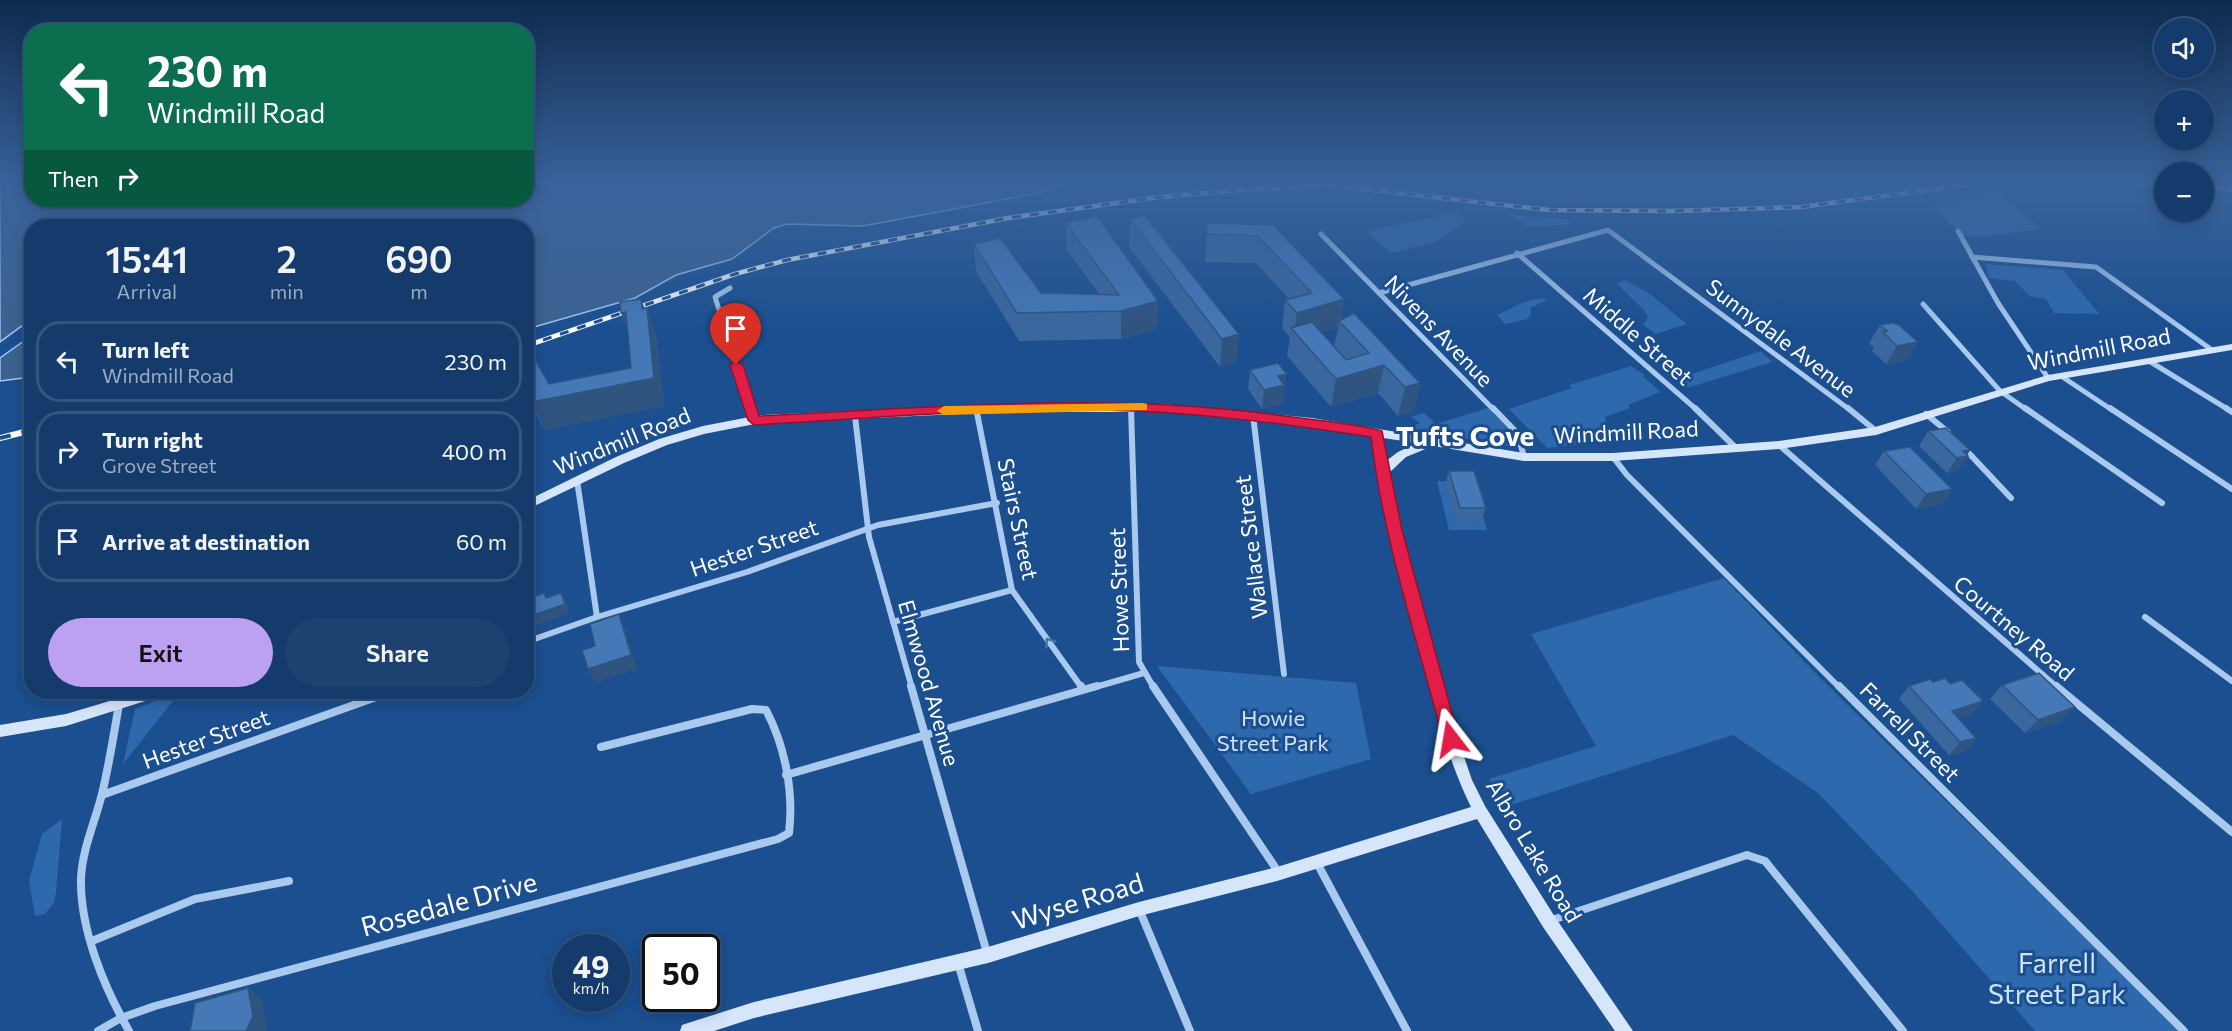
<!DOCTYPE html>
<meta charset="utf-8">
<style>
body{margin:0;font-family:Commissioner,sans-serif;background:#1d4271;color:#f1f3f6;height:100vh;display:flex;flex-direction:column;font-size:22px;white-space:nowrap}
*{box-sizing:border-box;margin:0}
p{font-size:20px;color:#9dadc1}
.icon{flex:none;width:33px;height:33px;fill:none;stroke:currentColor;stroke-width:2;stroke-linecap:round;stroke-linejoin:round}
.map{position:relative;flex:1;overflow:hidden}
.drawer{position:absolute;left:24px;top:219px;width:510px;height:480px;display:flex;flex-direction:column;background:#143b6b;border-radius:24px;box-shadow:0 3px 15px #0003,0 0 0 2px #33557e}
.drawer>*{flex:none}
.hud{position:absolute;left:24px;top:24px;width:510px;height:183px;border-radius:24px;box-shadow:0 3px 15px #0003,0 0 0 2px #33557e;background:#0b6e4f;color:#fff;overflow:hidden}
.fabs{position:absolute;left:2154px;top:18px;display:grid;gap:12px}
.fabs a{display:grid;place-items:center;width:60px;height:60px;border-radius:50%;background:#143b6b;box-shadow:0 3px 15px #0003,0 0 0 2px #33557e;font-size:30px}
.speed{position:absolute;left:552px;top:934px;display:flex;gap:12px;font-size:30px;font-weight:700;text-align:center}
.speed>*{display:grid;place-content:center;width:78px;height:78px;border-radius:50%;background:#143b6b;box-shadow:0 3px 15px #0003,0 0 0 2px #33557e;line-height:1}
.speed small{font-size:15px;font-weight:400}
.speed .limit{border:3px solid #111;border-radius:9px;background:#fff;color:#111}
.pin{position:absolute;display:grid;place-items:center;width:51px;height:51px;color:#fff;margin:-62px -26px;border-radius:50% 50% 50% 0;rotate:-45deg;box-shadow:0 0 6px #0007}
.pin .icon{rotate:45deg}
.me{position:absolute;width:66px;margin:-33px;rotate:346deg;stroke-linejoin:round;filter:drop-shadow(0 0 4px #0008)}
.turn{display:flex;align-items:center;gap:21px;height:126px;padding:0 24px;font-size:27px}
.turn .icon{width:78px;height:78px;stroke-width:2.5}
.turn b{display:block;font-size:42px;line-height:51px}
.then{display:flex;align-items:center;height:57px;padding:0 24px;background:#0003;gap:12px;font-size:22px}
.eta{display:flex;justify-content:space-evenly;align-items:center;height:102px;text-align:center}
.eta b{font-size:36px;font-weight:600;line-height:42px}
.cta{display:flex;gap:12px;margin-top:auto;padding:12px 24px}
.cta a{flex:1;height:69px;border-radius:36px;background:#bca0f2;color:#111;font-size:24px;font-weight:600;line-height:69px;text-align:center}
.cta a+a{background:#1d4271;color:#f1f3f6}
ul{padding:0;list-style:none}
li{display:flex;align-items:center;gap:18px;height:81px;margin:0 12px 9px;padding:0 12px;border:3px solid #33557e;border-radius:24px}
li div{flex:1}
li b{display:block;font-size:22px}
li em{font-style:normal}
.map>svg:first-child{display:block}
.green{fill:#2e69ad}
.water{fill:#3c6290;stroke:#9cc4f0;stroke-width:1.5}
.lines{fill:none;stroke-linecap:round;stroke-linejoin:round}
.street-far2{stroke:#a9c9ee;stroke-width:5}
.street-far1{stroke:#a9c9ee;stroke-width:6}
.street{stroke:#a9c9ee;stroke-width:8}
.secondary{fill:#d6e6fa;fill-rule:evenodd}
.rail-far1-casing{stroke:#fff;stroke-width:4.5}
.rail-casing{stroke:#fff;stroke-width:6}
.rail-far1{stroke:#1b4f8f;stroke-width:3;stroke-dasharray:9;stroke-linecap:butt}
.rail{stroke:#1b4f8f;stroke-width:4;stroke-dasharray:11;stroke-linecap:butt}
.wall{fill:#3a679d;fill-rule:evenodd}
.shaded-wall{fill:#305480}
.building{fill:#4478b7;stroke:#305480;stroke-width:1.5}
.oneway{stroke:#4674ac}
.route{fill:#e11d48;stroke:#92132f;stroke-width:1.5}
.slow{fill:#f59e0b}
.labels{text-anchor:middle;stroke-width:6;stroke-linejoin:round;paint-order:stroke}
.street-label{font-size:22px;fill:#fff;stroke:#1b4f8f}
.park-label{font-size:22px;fill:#cfe3fa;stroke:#1b4f8f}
.near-street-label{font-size:27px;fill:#fff;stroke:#1b4f8f}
.near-park-label{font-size:27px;fill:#cfe3fa;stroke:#1b4f8f}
.district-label{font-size:28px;font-weight:bold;fill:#fff;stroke:#1b4f8f}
</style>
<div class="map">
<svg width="2232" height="1031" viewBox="0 0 2232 1031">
<rect width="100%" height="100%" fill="#1b4f8f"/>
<g class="green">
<polygon points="1996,191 2041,229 1979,237 1963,235 1933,207"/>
<polygon points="1457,212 1467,220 1436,242 1391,253 1368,233 1379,228"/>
<polygon points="1508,214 1572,220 1566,225 1526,226"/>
<polygon points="1986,264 2063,270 2099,314 2054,313 2046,299 2030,296 2015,281 1989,278"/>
<polygon points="1625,280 1650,294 1687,324 1656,334 1643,325 1648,317 1644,310 1617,284"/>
<polygon points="1542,298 1547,300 1530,308 1531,314 1528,319 1505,324 1497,315 1524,302"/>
<polygon points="1761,351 1772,362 1684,389 1674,380"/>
<polygon points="1631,366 1645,375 1643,376 1660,392 1628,405 1630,408 1605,417 1609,441 1547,448 1509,409 1572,388 1569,385"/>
<polygon points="1488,408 1513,433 1517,444 1512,447 1408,428 1420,423 1411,417 1424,413 1436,424"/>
<polygon points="1437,481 1474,482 1487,530 1449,530"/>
<polygon points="1724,578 1818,676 2181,1031 2035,1031 1914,893 1818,793 1733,735 1504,807 1489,779 1596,746 1531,634"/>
<polygon points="1157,666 1356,683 1371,759 1251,794"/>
<polygon points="180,692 123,764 135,709"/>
<polygon points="62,819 56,892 54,903 45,914 35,916 29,881 42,834"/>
</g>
<g class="water">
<polygon points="0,185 31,185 32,200 526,200 527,185 1063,185 1044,192 863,226 787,224 774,228 732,259 676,275 635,298 527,329 526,226 32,226 31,319 0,342"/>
<polygon points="31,336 31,377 0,381 0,358"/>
</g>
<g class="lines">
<g class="street-far2">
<polyline points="1958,231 1998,303 2048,378"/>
<polyline points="1321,234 1494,410"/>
<polyline points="1517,253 1697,410"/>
<polyline points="1972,257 2096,267 2212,350"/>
<polyline points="730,288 715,297 751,410"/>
<polyline points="1379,293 1608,230 1850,410"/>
<polyline points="1923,304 2000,391 2027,410"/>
<polyline points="2149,361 2229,410"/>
<polyline points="2061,376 2112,410"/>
<polyline points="1131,407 1131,410"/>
</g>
<g class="street-far1">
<polyline points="750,408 754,420"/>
<polyline points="976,408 1012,590 1082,688"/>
<polyline points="1131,408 1139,662 1154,688"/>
<polyline points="1493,408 1518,434 1524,457"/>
<polyline points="1695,408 1735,447"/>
<polyline points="1848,408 1876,431"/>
<polyline points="2025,408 2162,503"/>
<polyline points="2110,408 2232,489"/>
<polyline points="2226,408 2232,412"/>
<polyline points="1926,414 1948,432"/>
<polyline points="1253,415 1284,674"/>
<polyline points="855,416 869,537 912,688"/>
<polyline points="1779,445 2058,688"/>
<polyline points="1964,448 2011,498"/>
<polyline points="1613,457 1627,475 1840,688"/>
<polyline points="577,480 597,617"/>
<polyline points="2145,617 2232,681"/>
<polyline points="893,622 1012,590"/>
<polyline points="526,642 597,617 747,572 878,525 997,503"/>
<polyline points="1092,688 1144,673"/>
</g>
<g class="street">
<polyline points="911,686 987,953"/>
<polyline points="1081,686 1083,689"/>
<polyline points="1153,686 1275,867 1277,874"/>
<polyline points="1839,686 2184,1031"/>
<polyline points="2056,686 2232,832"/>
<path d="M119 704C114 734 109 765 102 794 95 822 82 850 81 879 80 930 104 987 129 1031"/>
<polyline points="786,775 1097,686"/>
<polyline points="102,795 390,692"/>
<polyline points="1317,863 1407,1031"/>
<polyline points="1139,909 1190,1031"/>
<polyline points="1549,921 1747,855 1765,861 1903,1031"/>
<polyline points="92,941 195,899 289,881"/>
<polyline points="958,963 978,1031"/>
<path d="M98 1031 121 1018 155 1006 778 839 789 833C794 792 785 746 766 710L752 709 601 747"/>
</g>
<g class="secondary">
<path d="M2232 344V350L2049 381 1876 435 1779 449 1613 461H1524L1433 446 1406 457 1388 474 1401 530 1458 739 1472 780 1485 806 1555 917 1633 1031H1615L1543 927 1477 819 1277 881 1139 916 988 963 754 1018 714 1031H680L682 1025 688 1023 754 1002 988 947 1139 902 1277 867 1471 807C1444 752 1431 692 1416 632 1399 567 1380 503 1372 436L1312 426 1163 412H1003L760 423 704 434 667 445 624 463 526 510V501L616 457 659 439 703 426 760 415 1003 404H1163L1312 418 1524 453H1613L1779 441 1875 427 2048 375ZM1383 438 1417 443 1398 452 1386 461Z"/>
<polygon points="140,692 163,692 161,696 66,726 0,737 0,725 66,714"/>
</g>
<defs>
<g id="rail-far1">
<polyline points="2204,186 2232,190"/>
<polyline points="526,346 735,274 787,260 1008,218 1160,197 1250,189 1336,186 1549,210 1671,211 1801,207 1965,185"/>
</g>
<polyline id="rail" points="0,438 32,430"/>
</defs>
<use href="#rail-far1" class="rail-far1-casing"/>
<use href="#rail" class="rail-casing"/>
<use href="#rail-far1" class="rail-far1"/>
<use href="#rail" class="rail"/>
</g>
<g class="wall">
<polygon points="1130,219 1239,334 1236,362 1220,367 1129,247"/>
<polygon points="1066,223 1158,301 1157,329 1121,339 1019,341 976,271 974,244 1041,293 1099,294 1067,250"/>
<path d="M1207 223 1273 225 1344 299 1341 319 1420 383 1414 411 1398 416 1378 393 1331 407 1287 356 1290 337 1282 328 1285 300 1289 299 1256 263 1205 262ZM1338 328 1334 347 1322 332Z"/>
<polygon points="641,299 645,309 647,308 656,336 664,406 545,430 526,396 526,344 549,384 631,368"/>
<polygon points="1892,323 1907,361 1886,364 1872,351 1874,348 1869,343 1880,325"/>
<polygon points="1250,370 1284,393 1283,394 1282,404 1262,409 1248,389"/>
<polygon points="1928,431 1970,450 1959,470 1947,473 1919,446"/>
<polygon points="1884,451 1952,489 1943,504 1916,509 1875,465"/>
<polygon points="1449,471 1486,508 1481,522 1456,523 1445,485"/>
<polygon points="1933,682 1950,684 1983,701 1972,714 1959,718 1976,738 1965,751 1949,755 1899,699 1909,686"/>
<polygon points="2002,685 2062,721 2025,733 1990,699"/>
</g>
<g class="shaded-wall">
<polygon points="641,299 648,318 647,308 656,336 664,406 545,430 532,402 654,378"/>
<polygon points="1344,299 1340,322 1339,321 1338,328 1300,339 1294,332 1297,313"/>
<polygon points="1158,301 1157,329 1121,339 1121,311"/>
<polygon points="626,312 631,341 621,313"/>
<polygon points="1239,334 1236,362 1220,367 1222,339"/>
<polygon points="1918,342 1907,361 1886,364 1897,346"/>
<polygon points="1384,365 1378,393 1331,407 1336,379"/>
<polygon points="1287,374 1282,404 1262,409 1264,390 1278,376"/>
<polygon points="1420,383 1414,411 1398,416 1405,387"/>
<polygon points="1970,450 1966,457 1968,456 1959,470 1947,473 1957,458 1963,451"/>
<polygon points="1952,489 1943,504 1916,509 1926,494"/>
<polygon points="561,593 566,602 570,613 527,629 526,618"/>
<polygon points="619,614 625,628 637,669 595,683 588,669"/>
<polygon points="1983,701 1972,714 1943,723 1952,711"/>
<polygon points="2075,707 2062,721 2025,733 2038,720"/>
<polygon points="1976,738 1965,751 1949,755 1960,742"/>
<polygon points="248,988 262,1000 267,1028 266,1031 246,1031"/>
</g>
<g class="building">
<polygon points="1097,216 1158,301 1121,311 1017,313 974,244 1000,238 1041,293 1119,295 1066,223"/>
<polygon points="1145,216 1239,334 1222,339 1130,219"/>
<polygon points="1207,223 1273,225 1344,299 1297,313 1285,300 1312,293 1258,236 1207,234"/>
<polygon points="641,299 642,309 647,308 654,378 532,402 526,392 526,344 549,384 631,368 626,312 621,313 620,302"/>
<polygon points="1354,313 1420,383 1405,387 1384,365 1336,379 1291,328 1312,322 1346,360 1369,353 1339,321"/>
<polygon points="1892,323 1899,325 1918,342 1897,346 1883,332 1887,331 1880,325"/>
<polygon points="1278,363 1287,374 1278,376 1284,385 1264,390 1250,370"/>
<polygon points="1946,428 1970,450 1963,451 1968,456 1957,458 1928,431"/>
<polygon points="1910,447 1952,489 1926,494 1884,451"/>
<polygon points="1449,471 1474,471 1486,508 1460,508"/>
<polygon points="544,593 546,598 561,593 565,604 526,618 526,599"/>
<polygon points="619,614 631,655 588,669 582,650 595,646 590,624"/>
<polygon points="2039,673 2075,707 2038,720 2002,685"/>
<polygon points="1945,678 1950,684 1962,680 1983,701 1952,711 1976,738 1960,742 1909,686 1930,679 1933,682"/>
<polygon points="248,988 253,1016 246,1031 190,1031 195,1003"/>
</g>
<defs><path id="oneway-chevron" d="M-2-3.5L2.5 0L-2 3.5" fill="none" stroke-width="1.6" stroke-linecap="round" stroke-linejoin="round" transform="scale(1.5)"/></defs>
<use class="oneway" href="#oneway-chevron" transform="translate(1049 642) rotate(-125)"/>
<linearGradient id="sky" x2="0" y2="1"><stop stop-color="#0f2b4f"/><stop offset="0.56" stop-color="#39639b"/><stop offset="1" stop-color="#39639b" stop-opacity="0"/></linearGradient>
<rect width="2232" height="329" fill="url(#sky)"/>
<path class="route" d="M736 361 743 365 759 416C936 407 1115 391 1292 417 1321 421 1353 423 1382 431L1402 530 1459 739 1456 744H1445L1443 739C1417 640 1383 539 1371 437 1291 425 1212 414 1132 411 1006 406 879 418 754 425L748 420 730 365Z"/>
<polygon class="slow" points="1143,403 1147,404 1147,410 944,415 937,411 944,406"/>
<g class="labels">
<g class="street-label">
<text transform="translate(1439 331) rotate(46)" y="8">Nivens Avenue</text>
<text transform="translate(1638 336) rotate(41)" y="8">Middle Street</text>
<text transform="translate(1781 338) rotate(37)" y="8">Sunnydale Avenue</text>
<text transform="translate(2099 349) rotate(-11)" y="8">Windmill Road</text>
<text transform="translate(1626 432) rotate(-3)" y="8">Windmill Road</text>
<text transform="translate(622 441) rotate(-22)" y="8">Windmill Road</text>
<text transform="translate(1018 519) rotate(78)" y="8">Stairs Street</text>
<text transform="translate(1251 547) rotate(-97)" y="8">Wallace Street</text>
<text transform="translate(754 548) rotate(-19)" y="8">Hester Street</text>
<text transform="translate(1119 590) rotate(-92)" y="8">Howe Street</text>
<text transform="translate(2014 628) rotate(40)" y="8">Courtney Road</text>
<text transform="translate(929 683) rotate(74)" y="8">Elmwood Avenue</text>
<text transform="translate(1910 732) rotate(45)" y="8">Farrell Street</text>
<text transform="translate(206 739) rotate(-20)" y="8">Hester Street</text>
<text transform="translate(1534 851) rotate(59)" y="8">Albro Lake Road</text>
</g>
<g class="park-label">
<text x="1273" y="726">Howie<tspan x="1273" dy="25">Street Park</tspan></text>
</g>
<g class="near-street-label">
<text transform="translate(1078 902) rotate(-17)" y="9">Wyse Road</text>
<text transform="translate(449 905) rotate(-15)" y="9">Rosedale Drive</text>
</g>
<g class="near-park-label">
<text x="2057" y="973">Farrell<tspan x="2057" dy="31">Street Park</tspan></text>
</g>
<g class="district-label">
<text x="1465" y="446">Tufts Cove</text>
</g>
</g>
</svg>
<div class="fabs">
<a><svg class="icon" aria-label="sound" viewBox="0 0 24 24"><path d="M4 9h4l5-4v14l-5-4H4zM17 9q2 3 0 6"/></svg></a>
<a>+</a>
<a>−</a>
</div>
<div class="speed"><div>49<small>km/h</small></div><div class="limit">50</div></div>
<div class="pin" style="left:736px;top:365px;background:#d93025"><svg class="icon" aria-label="arrive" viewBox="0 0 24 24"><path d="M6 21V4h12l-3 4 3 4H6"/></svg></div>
<svg class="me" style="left:1451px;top:739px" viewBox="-20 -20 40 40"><path d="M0-17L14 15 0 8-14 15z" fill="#e11d48" stroke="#fff" stroke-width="4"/></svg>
<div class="hud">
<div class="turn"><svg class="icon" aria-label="left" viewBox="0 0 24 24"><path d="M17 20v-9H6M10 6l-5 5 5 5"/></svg><div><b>230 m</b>Windmill Road</div></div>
<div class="then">Then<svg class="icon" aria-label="right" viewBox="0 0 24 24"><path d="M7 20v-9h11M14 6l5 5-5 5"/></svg></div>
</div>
<section class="drawer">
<div class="eta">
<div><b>15:41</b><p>Arrival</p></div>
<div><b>2</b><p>min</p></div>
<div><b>690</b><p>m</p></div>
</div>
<ul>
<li><svg class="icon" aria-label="left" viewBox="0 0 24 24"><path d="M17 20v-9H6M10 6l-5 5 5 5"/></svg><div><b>Turn left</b><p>Windmill Road</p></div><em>230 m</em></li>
<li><svg class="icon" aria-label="right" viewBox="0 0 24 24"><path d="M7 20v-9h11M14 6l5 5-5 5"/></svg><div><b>Turn right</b><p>Grove Street</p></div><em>400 m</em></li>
<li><svg class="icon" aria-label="arrive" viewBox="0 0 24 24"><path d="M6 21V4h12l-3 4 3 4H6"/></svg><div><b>Arrive at destination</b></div><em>60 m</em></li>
</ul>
<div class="cta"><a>Exit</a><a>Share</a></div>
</section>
</div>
